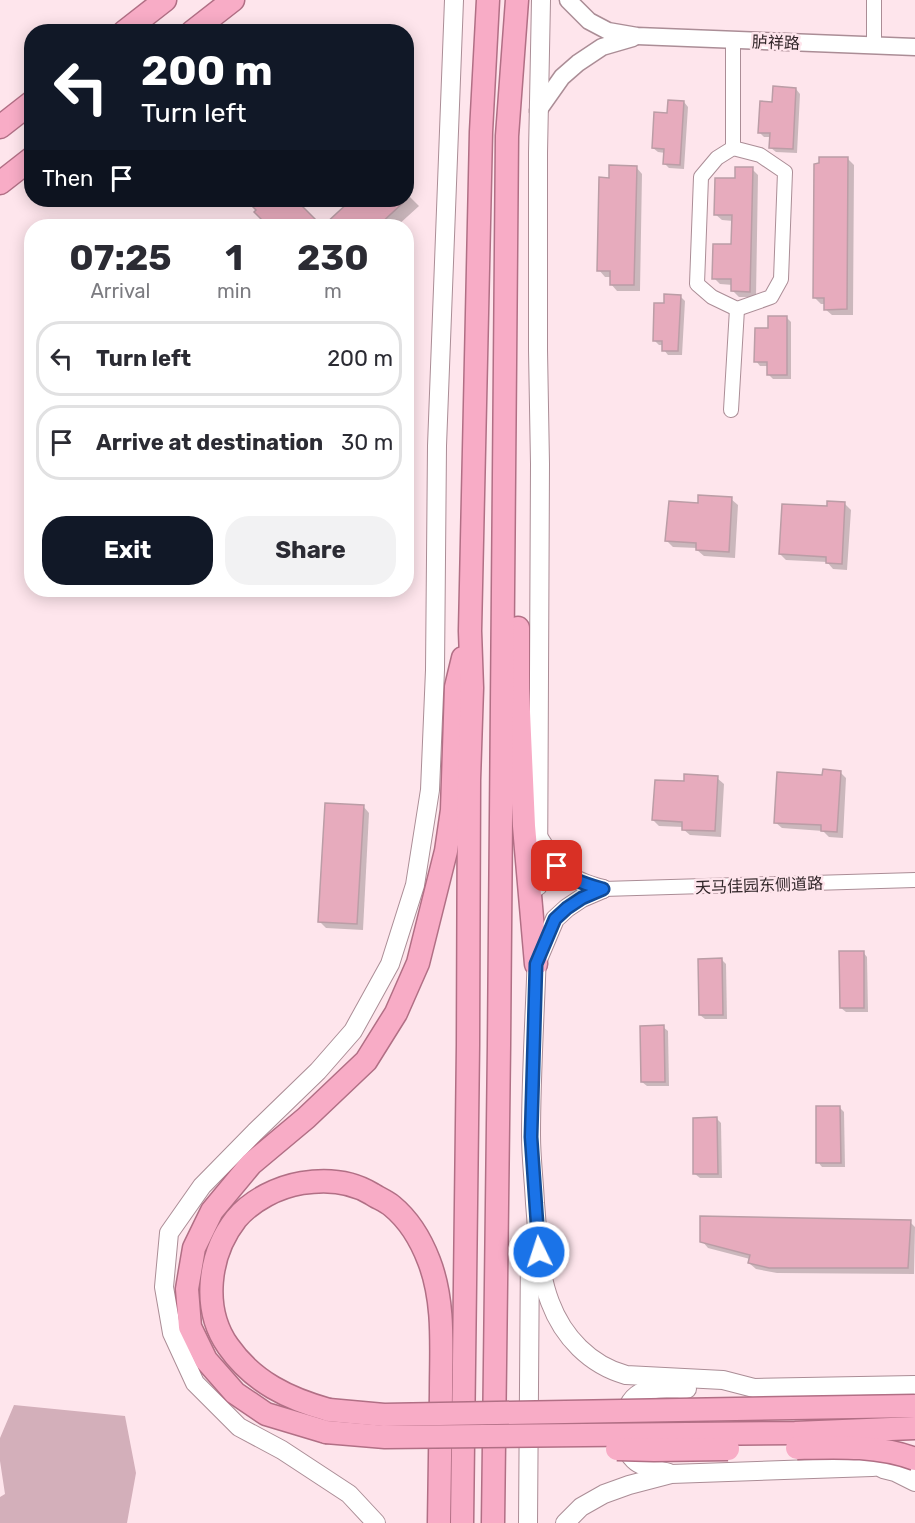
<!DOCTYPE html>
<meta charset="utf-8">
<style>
body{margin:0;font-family:Rubik,"Noto Sans SC",sans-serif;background:#f2f2f3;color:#2b2b33;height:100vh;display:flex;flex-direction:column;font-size:22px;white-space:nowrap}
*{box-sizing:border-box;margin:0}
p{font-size:20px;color:#7c7c81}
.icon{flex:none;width:33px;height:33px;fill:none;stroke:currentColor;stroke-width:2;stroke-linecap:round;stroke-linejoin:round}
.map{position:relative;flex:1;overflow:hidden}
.drawer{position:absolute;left:24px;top:219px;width:390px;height:378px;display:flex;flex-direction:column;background:#fff;border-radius:24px;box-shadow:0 3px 15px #0003}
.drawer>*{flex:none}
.guide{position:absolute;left:24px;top:24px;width:390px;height:183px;border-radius:24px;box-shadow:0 3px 15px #0003;background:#111827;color:#fff;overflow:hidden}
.pin{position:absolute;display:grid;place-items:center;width:51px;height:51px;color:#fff;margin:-26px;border-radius:12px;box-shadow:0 3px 9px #0006}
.me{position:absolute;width:66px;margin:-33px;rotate:356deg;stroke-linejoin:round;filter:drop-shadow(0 0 4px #0008)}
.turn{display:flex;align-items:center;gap:21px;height:126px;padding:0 18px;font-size:27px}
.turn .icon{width:78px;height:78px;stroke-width:2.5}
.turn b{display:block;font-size:42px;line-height:51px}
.then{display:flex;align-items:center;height:57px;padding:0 18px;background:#0003;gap:12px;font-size:22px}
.eta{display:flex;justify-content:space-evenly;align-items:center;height:102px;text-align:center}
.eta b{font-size:36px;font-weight:700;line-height:42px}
.action{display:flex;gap:12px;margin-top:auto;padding:12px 18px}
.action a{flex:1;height:69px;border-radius:24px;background:#111827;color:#fff;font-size:24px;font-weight:700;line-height:69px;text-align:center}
.action a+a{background:#f2f2f3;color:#2b2b33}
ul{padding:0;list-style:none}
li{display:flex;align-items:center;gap:18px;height:75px;margin:0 12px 9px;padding:0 6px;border:3px solid #e1e1e2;border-radius:24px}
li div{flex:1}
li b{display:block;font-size:22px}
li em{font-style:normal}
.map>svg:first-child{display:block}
.green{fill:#d3afba}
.shadow{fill:#0003}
.building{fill:#e7abbd;stroke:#bb9da6;stroke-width:1.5}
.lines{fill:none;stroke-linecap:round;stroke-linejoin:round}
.minor-casing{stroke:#ab8d96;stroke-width:16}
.tertiary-casing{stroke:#ab8d96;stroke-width:19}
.secondary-casing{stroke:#ab8d96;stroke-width:20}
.trunk-casing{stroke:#b16f85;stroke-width:25}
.minor{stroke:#fff;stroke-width:14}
.tertiary{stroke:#fff;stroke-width:16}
.secondary{stroke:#fff;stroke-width:18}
.trunk{stroke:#f8acc6;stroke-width:22}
.trunk-bridge-casing{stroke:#b16f85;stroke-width:25;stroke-linecap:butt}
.trunk-bridge{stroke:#f8acc6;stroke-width:22}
.route-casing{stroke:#114b97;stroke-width:15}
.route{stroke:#1a73e8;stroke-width:10}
.labels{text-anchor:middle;stroke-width:5;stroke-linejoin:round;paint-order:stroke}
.street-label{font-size:16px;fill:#2f2427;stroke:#fee5ec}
</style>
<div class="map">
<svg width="915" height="1523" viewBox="0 0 915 1523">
<rect width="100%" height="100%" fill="#fee5ec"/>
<polygon class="green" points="14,1405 125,1416 136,1473 127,1523 0,1523 0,1497 5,1494 0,1461 0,1438"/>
<g class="shadow">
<polygon points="406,75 413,83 410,130 406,134"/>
<polygon points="796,89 800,94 797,153 776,152 771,148 772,137 764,137 759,132"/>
<polygon points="684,102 688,107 684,169 669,168 664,163 665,153 658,152 653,148 668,115"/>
<polygon points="847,158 854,165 853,315 832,315 825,309 825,304 821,304 815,298"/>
<polygon points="636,167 642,174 640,291 617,291 611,284 611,277 605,277 599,270 611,179"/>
<polygon points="752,169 758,175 756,297 739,297 733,291 733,285 720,284 714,278 733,246 733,221 722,220 715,214 736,180"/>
<polygon points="406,193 419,206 397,226 325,226 353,200 406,200"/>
<polygon points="248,200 294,200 320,226 270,226 256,212 258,210"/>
<polygon points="680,296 685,301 682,355 668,355 664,350 664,345 659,345 654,340 665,305"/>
<polygon points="787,318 791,322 791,379 773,379 769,375 769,366 760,366 756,361 770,330"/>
<polygon points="731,499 738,505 735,558 704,556 697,550 697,548 673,547 667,541 699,504"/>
<polygon points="845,504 851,510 847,570 833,569 827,562 786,560 780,554 828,508"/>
<polygon points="840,772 846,778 843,838 829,837 823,831 782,828 775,822 824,776"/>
<polygon points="717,778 724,784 721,837 690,835 683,829 683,827 659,826 653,820 685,783"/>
<polygon points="363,806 369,813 363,930 326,928 320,922"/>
<polygon points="863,952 867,957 868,1012 846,1012 841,1008"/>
<polygon points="722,960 726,964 727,1019 705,1019 700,1015"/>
<polygon points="663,1027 668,1031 669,1086 647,1086 642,1082"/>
<polygon points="839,1107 844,1112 845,1167 822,1167 818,1162"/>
<polygon points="717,1119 721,1123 722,1178 700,1178 695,1174"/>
<polygon points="910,1222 915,1227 914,1274 777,1273 756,1269 749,1263 750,1259 708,1248 702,1241"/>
</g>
<g class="building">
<polygon points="773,86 796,88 793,149 769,148 770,133 758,133 760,101 772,102"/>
<polygon points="668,100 684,101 680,165 663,164 664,149 652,148 654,112 667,113"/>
<polygon points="819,157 848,157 847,309 824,310 824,298 813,298 814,164 819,163"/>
<polygon points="609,165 637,166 634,285 610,285 610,271 597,271 599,177 609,178"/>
<polygon points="735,167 753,167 750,292 731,291 731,279 712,279 713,244 731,244 732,215 714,215 715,178 735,178"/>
<polygon points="246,200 296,200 322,226 268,226 254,212 256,210"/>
<polygon points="351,200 406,200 378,226 323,226"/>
<polygon points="664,294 681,295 678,351 662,351 662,341 653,341 654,303 664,303"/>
<polygon points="768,316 787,316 787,375 767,375 767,362 754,362 755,328 768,328"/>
<polygon points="698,495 732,497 729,552 696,550 696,543 665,541 669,501 698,503"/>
<polygon points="827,501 845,502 842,564 826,563 826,557 779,554 782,504 827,506"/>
<polygon points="823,769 841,771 837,832 821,831 821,825 774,823 777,772 822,775"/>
<polygon points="684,774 718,776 715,831 682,830 682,822 652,820 655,780 684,781"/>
<polygon points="325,803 364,805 357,924 318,922"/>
<polygon points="839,951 864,951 864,1008 840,1008"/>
<polygon points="722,958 723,1015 699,1015 698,959"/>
<polygon points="664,1025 665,1082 641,1082 640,1026"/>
<polygon points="816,1106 840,1106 841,1163 816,1163"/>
<polygon points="717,1117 718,1174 693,1174 693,1118"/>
<polygon points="700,1216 911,1220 908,1268 769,1268 748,1263 750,1255 700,1242"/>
</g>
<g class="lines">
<defs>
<g id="minor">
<polyline points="874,45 874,0"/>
<polyline points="733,148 717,158 701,177 697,284 712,297 737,309 771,297 781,279 785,172 760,155 733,148 733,40"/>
<polyline points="731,410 737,309"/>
<polyline points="603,889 915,880"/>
</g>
<g id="tertiary">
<polyline points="568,0 589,21 608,31 637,36 915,47"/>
<polyline points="538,111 562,77 578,63 602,47 633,38"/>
</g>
<g id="secondary">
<path d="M539 838C560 871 563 878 603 889"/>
<polyline points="538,886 540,464 538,350 538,153 541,0"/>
<path d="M537 953C535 1013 531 1074 531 1135 531 1158 534 1181 535 1203 538 1236 538 1271 550 1302 563 1337 590 1365 626 1375L723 1380 754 1388 915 1385"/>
<polyline points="536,964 555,919 567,908 582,898 603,889"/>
<polyline points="883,1469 895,1472 915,1482"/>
<path d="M669 1473C658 1470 642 1468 634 1460 617 1444 620 1404 640 1393 651 1386 674 1389 687 1389"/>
<polyline points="376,1523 349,1494 282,1450 239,1427 195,1383 172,1333 164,1287 169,1233 202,1186 255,1132 318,1071 353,1031 390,964 415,885 430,790 435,670 437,446 454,0"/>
<polyline points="528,1523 530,1249"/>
<polyline points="565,1523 581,1507 604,1494 629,1485 671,1474 872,1467 915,1463"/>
</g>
<g id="trunk">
<polyline points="124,32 165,0"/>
<polyline points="192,32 233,0"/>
<polyline points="0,127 32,102"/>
<polyline points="0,183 32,158"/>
<polyline points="518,628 518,689 524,826 536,964"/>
<path d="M329 1410C289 1399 253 1382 228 1346 202 1309 208 1255 236 1219 252 1200 278 1187 302 1183 327 1179 351 1181 372 1194 378 1198 386 1201 392 1206 409 1220 421 1240 429 1261 445 1302 441 1349 441 1392 440 1435 440 1479 439 1523"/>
<polyline points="326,1432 266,1414 235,1393 206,1360 190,1327 187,1289 194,1248 212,1211 251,1164 306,1118 366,1061 396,1013 418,963 446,851 452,810 456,687 463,658"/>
<polyline points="462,1523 468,1045 469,780 472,688 470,631 481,132 488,0"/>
<polyline points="493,1523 499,1045 507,136 517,0"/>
</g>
</defs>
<use href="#minor" class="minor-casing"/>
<use href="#tertiary" class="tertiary-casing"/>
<use href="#secondary" class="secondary-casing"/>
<use href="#trunk" class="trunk-casing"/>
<use href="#minor" class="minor"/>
<use href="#tertiary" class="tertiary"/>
<use href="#secondary" class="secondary"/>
<use href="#trunk" class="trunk"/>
<defs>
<g id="trunk-bridge">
<polyline points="329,1410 384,1415 915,1406"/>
<polyline points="326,1432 385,1437 795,1433 915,1428"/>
<path d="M797 1448C837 1447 877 1445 915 1459"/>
<polyline points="617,1449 654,1450 728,1449"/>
</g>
</defs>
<use href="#trunk-bridge" class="trunk-bridge-casing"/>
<use href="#trunk-bridge" class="trunk-bridge"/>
</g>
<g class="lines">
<defs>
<path id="route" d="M539 1252 531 1137 536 964 555 919 567 908 582 898 603 889C582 883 573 881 557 866"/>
</defs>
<use href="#route" class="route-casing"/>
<use href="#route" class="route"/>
</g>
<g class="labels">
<g class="street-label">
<text transform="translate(776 42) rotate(2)" y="6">胪祥路</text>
<text transform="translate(759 885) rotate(-2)" y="6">天马佳园东侧道路</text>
</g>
</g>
</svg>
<div class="pin" style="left:557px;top:866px;background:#d93025"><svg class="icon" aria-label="arrive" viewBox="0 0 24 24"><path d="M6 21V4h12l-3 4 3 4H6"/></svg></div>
<svg class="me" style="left:539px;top:1252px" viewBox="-20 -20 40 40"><circle r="17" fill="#1a73e8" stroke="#fff" stroke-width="3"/><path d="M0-11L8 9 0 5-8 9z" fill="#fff"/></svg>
<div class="guide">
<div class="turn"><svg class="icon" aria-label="left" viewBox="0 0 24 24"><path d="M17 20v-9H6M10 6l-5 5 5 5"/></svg><div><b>200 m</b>Turn left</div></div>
<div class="then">Then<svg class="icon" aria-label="arrive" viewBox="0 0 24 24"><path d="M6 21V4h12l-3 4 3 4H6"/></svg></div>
</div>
<section class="drawer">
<div class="eta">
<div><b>07:25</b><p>Arrival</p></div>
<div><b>1</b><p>min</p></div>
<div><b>230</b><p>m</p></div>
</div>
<ul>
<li><svg class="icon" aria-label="left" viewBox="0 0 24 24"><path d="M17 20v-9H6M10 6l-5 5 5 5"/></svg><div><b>Turn left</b></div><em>200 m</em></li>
<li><svg class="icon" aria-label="arrive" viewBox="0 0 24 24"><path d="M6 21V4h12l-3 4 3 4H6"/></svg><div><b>Arrive at destination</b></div><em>30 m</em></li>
</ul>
<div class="action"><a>Exit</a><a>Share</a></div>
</section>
</div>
